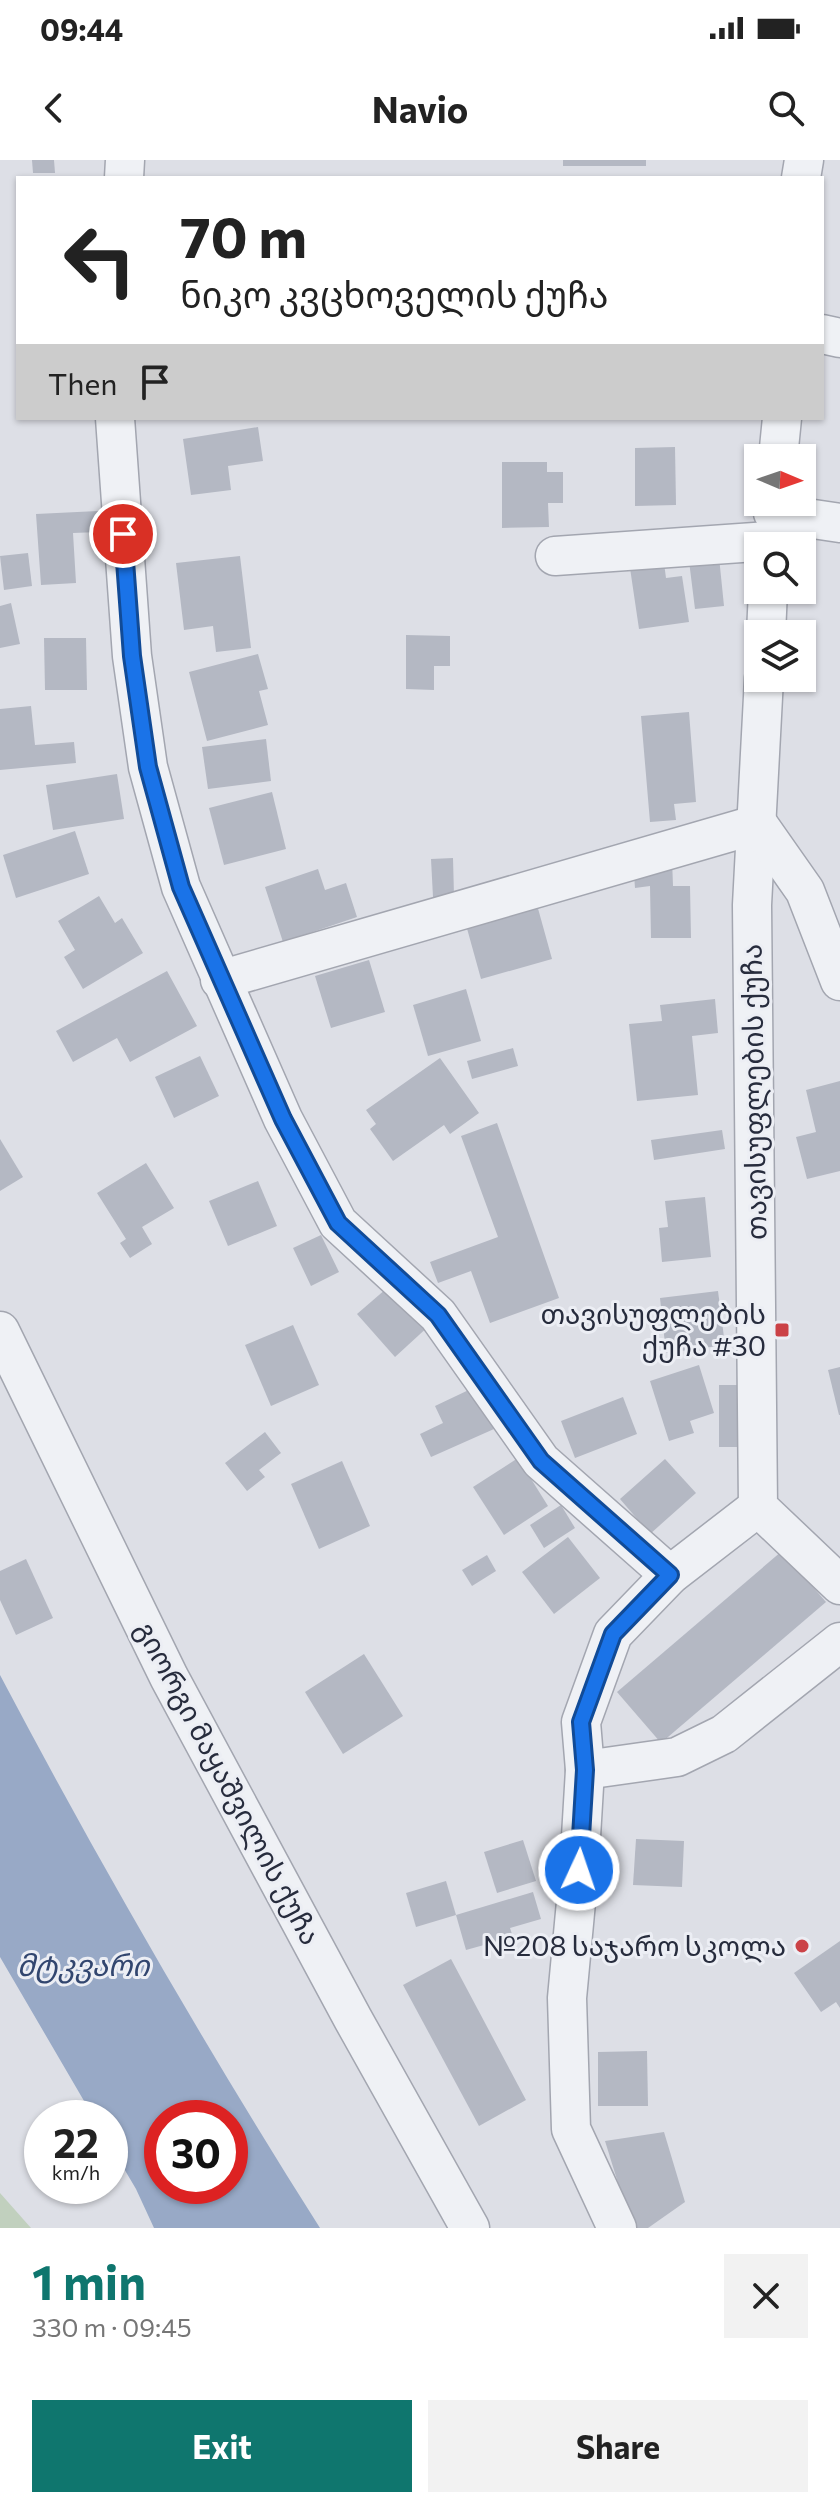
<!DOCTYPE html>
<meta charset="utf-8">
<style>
body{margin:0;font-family:Commissioner,"Noto Sans Georgian",sans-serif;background:#f2f2f2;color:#222;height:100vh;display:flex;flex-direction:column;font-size:30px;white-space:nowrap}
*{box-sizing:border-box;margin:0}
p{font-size:26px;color:#767676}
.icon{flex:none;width:44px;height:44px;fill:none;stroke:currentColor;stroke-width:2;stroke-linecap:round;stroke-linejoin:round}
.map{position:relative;height:2068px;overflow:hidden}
.panel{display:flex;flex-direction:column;background:#fff;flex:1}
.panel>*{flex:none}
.guide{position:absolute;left:16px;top:16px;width:808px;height:244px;border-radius:0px;box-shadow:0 2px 6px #0004;background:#fff;color:#222;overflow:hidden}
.needle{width:52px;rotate:92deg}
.tools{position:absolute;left:744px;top:284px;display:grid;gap:16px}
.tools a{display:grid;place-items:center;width:72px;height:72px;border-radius:0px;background:#fff;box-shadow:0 2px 6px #0004;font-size:40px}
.speed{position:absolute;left:24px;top:1940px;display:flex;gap:16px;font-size:40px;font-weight:700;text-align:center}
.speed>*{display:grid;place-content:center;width:104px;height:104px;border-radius:50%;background:#fff;box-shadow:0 2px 6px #0004;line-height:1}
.speed small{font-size:20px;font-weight:400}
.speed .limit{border:12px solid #d22;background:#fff;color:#111}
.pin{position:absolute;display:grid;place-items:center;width:68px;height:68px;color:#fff;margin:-34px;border:4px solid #fff;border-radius:50%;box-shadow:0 2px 8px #0007}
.me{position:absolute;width:88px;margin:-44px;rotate:3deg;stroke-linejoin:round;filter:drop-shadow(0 0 6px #0008)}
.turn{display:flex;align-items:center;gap:28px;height:168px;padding:0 32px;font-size:36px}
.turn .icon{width:104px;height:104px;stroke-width:2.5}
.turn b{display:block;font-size:56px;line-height:68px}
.then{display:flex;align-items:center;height:76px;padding:0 32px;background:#0003;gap:16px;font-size:30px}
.round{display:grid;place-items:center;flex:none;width:84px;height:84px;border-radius:0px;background:#f2f2f2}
.overview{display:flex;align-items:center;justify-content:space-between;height:136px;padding:0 32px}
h1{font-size:48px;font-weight:700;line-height:60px;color:#0f766e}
.primary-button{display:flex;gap:16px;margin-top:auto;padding:16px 32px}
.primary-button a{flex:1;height:92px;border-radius:0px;background:#0f766e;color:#fff;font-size:32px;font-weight:700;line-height:92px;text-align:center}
.primary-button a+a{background:#f2f2f2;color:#222}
.status{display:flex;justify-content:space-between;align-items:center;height:56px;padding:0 40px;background:#fff;direction:ltr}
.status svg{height:22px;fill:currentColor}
header{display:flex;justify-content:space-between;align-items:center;height:104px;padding:0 32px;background:#fff;font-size:36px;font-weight:700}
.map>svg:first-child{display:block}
.green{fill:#c1d0be}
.water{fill:#98a9c6;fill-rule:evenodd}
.building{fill:#b4b8c3}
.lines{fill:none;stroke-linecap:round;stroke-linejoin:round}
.minor-casing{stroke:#a3a6b0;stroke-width:41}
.minor{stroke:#eff1f5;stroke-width:38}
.route-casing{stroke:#114b97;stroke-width:20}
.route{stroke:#1a73e8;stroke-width:14}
.poi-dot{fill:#cb4247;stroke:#eceef4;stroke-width:3}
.labels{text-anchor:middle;stroke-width:6;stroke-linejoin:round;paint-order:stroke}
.street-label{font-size:28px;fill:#272c3d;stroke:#eceef4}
.poi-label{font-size:28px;fill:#272c3d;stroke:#eceef4;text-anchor:end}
.water-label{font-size:30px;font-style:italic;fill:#32466f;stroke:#eceef4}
</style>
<div class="status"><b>09:44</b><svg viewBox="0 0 49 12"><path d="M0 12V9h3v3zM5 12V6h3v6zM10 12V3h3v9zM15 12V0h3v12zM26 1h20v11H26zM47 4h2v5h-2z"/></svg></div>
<header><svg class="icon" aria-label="back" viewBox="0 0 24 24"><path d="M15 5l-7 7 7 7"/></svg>Navio<svg class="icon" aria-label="search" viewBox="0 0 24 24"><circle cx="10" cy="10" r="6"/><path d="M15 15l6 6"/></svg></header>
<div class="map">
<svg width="840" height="2068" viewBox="0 0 840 2068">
<rect width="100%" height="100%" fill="#dddfe6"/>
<polygon class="green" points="0,2033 31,2068 0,2068"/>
<path class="water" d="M0 1515C99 1703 206 1888 320 2068H154L136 2029 110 1985V1958H94L0 1797ZM162 1958H230V2026H162Z"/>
<g class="building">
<polygon points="32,0 54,0 55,13 33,13"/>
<rect x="563" y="0" width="83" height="6"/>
<polygon points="258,267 263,301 228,306 231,330 191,335 183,279"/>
<polygon points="675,287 676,345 635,346 635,288"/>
<polygon points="502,302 547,302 547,312 563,312 563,343 548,343 549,367 502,368"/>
<polygon points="98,351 99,372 73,373 76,423 41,425 36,354"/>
<polygon points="28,393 32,426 4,430 0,396"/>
<polygon points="240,396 251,488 216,492 213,466 184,470 176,403"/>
<polygon points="719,397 724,446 695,449 689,401"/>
<polygon points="664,403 666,418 682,416 689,462 639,469 630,408"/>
<polygon points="11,443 20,484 0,488 0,446"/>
<polygon points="406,475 450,476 450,506 434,506 434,530 406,529"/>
<polygon points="44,478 86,478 87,530 45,530"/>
<polygon points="258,494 268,529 259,531 268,565 207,581 189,512"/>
<polygon points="31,546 35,585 74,582 76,603 0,610 0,549"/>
<polygon points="689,552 696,642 674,644 676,660 650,662 641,556"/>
<polygon points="266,579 271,621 208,629 202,587"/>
<polygon points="117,614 124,659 53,670 46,625"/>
<polygon points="272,632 286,689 224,705 209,648"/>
<polygon points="75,671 89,714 16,738 3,695"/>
<polygon points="453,698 454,736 433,737 431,699"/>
<polygon points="672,699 673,726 690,726 691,778 651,778 650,726 635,728 633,701"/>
<polygon points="318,709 325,730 346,723 357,757 283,782 265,727"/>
<polygon points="534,734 552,799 481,819 463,754"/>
<polygon points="99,736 115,763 122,758 143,793 83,829 64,797 75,790 58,761"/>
<polygon points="369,800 385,852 331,868 315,816"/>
<polygon points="167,811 197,866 130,902 117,878 73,902 56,871"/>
<polygon points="466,829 481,881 428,896 413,845"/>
<polygon points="715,839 718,873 692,876 698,935 637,941 629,864 662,861 660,845"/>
<polygon points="513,888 518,906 472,919 467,901"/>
<polygon points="200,896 219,936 174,958 155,917"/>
<polygon points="440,898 479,953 450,974 444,965 393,1001 370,969 376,964 366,950"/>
<polygon points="840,921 840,1011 807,1019 796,977 816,972 806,930"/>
<polygon points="497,963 559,1138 490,1163 471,1111 438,1123 430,1102 498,1077 461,976"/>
<polygon points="722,970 725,989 654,1000 651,980"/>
<polygon points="0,979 23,1017 0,1031"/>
<polygon points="146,1003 174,1048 142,1067 152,1084 130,1098 120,1083 126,1079 97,1033"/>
<polygon points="258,1021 277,1066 228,1086 209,1041"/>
<polygon points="705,1037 711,1097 662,1102 659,1068 668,1067 665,1041"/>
<polygon points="321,1075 339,1112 311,1126 293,1088"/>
<polygon points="394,1122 431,1164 395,1197 357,1154"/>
<polygon points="718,1131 725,1185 666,1193 660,1138"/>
<polygon points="293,1165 319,1225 271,1246 245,1185"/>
<polygon points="699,1205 714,1253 690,1261 694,1273 669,1281 650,1221"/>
<polygon points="840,1207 840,1255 839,1255 828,1210"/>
<rect x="719" y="1225" width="23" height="62"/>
<polygon points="475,1227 494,1269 431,1297 420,1274 443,1263 435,1246"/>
<polygon points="623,1237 637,1274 575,1298 561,1261"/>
<polygon points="265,1272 281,1293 259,1310 265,1317 247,1331 225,1303"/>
<polygon points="518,1298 548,1346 504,1375 473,1327"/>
<polygon points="665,1299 696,1333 650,1374 620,1339"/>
<polygon points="342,1301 370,1366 319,1389 291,1324"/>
<polygon points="561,1345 575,1368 544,1388 530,1365"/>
<polygon points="568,1377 600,1418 554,1454 522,1412"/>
<polygon points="782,1391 826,1442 661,1583 617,1532"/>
<polygon points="487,1395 496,1411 472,1426 462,1410"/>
<polygon points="26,1399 53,1458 16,1475 0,1440 0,1411"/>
<polygon points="364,1494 403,1556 343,1594 305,1532"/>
<polygon points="636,1679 684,1681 682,1727 633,1725"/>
<polygon points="523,1680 536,1721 497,1733 484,1692"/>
<polygon points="446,1721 456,1755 416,1767 406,1733"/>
<polygon points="533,1732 541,1759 510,1768 513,1777 466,1790 456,1755"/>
<polygon points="840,1781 840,1848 836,1842 821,1852 794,1813"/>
<polygon points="451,1799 526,1940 479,1966 403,1825"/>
<polygon points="647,1891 648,1946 598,1946 598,1892"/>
<polygon points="664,1972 685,2042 648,2068 632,2068 605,1981"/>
</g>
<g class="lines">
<defs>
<g id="minor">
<polyline points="124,18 125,0"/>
<polyline points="801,18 804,0"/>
<polyline points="822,174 840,178"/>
<polyline points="115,258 132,496 148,607 181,727 283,959 338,1063 438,1155 541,1301 670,1415"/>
<polyline points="778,298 782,258"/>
<polyline points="773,353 840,363"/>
<polyline points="555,396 770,381"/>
<polyline points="766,474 768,430"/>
<polyline points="764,518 752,745 758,1347 840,1425"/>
<polyline points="220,820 758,664 805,731 840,821"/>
<polyline points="0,1171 169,1517 353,1859 470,2068"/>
<polyline points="585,1610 677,1597 724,1574 840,1482"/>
<polyline points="617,2068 571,1969 567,1838 579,1710 585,1610 581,1562 613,1474 670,1415 758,1347"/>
</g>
</defs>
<use href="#minor" class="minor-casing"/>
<use href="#minor" class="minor"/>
</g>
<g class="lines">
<defs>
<polyline id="route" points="123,374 132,496 148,607 181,727 283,959 338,1063 438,1155 541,1301 670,1415 613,1474 581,1562 585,1610 579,1710"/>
</defs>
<use href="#route" class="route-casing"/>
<use href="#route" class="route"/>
</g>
<g class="poi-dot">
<rect x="774" y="1162" width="16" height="16" rx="4"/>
<circle cx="802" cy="1786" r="8"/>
</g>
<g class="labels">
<g class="street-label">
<text transform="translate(754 932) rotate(-91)" y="10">თავისუფლების ქუჩა</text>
<text transform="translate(228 1623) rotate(62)" y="10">გიორგი მაყაშვილის ქუჩა</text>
</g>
<g class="poi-label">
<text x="766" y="1164">თავისუფლების<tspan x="766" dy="32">ქუჩა #30</tspan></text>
<text x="786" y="1796">№208 საჯარო სკოლა</text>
</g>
<g class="water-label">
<text x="83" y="1816">მტკვარი</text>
</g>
</g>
</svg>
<div class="tools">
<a><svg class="needle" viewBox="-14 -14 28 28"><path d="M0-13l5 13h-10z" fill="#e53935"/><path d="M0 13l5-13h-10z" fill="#767676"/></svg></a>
<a><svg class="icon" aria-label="search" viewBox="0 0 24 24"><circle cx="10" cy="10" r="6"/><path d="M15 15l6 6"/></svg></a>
<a><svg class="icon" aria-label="layers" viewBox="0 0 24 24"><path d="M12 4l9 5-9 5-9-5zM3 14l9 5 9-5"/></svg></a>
</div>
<div class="speed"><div>22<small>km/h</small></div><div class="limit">30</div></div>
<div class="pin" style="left:123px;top:374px;background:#d93025"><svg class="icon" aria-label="arrive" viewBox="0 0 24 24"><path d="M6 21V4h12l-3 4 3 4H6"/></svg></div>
<svg class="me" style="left:579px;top:1710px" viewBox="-20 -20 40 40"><circle r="17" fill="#1a73e8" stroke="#fff" stroke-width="3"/><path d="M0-11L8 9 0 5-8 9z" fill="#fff"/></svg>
<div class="guide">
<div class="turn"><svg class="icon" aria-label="left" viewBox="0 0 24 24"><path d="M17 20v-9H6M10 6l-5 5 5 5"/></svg><div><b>70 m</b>ნიკო კვცხოველის ქუჩა</div></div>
<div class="then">Then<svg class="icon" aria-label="arrive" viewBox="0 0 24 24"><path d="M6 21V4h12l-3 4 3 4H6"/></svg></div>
</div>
</div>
<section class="panel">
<div class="overview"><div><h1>1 min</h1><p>330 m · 09:45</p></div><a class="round"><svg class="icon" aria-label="close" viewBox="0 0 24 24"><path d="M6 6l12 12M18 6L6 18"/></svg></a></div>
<div class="primary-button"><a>Exit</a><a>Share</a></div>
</section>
